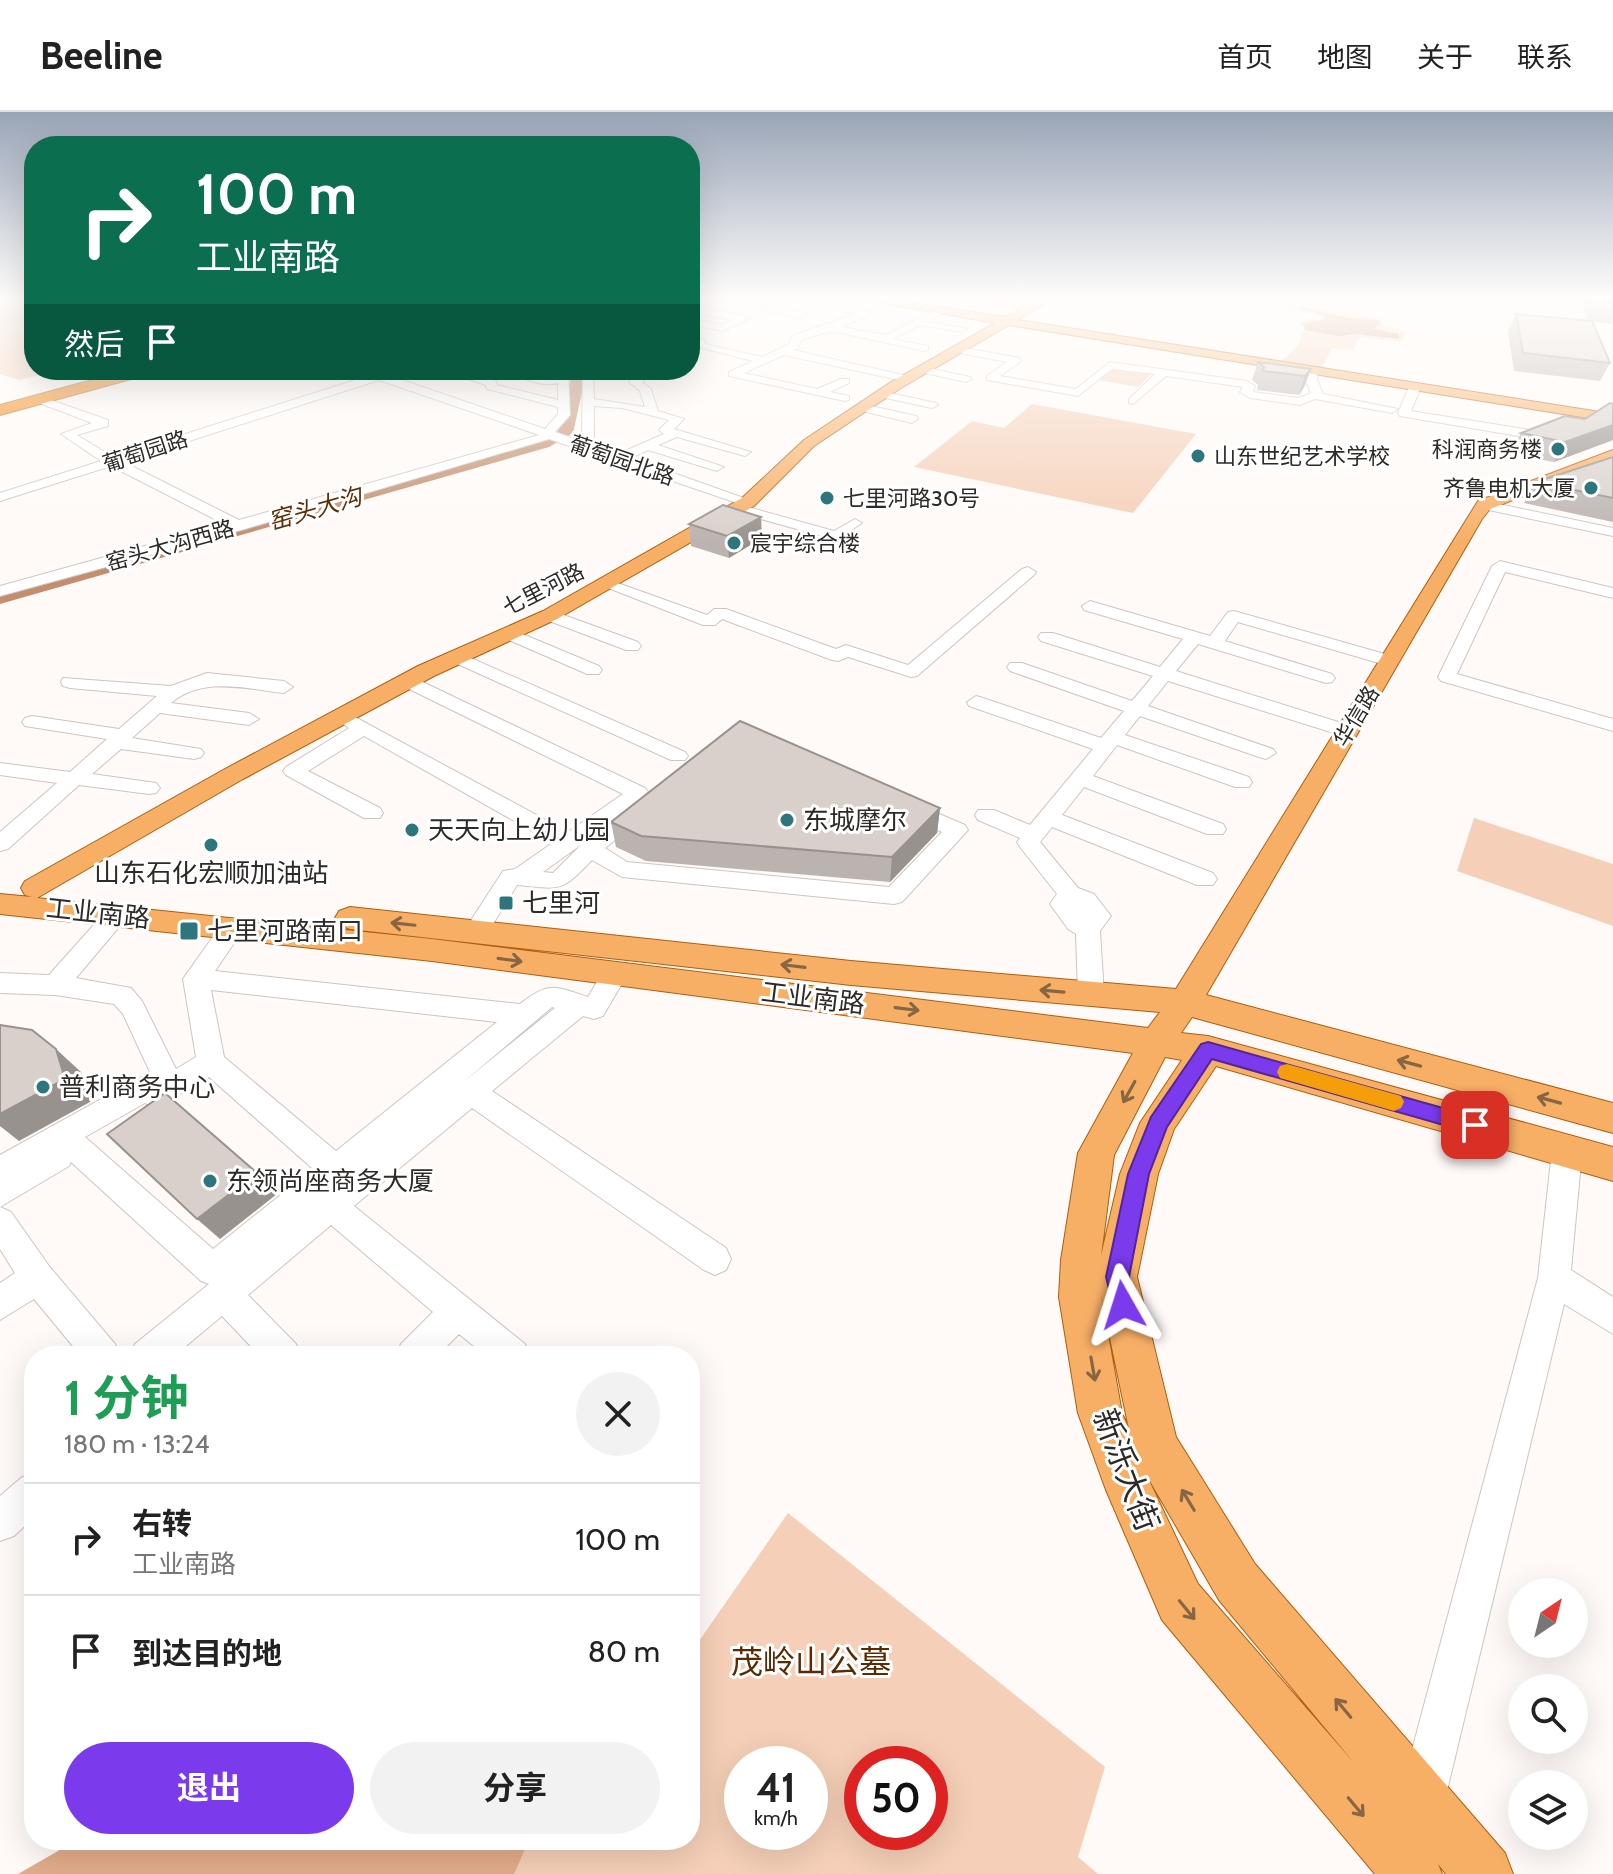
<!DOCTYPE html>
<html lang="zh">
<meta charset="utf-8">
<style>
body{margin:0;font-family:Cabin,"Noto Sans SC",sans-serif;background:#f2f2f2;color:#222;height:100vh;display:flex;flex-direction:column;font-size:30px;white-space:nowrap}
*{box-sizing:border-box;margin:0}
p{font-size:26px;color:#767676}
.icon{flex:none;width:44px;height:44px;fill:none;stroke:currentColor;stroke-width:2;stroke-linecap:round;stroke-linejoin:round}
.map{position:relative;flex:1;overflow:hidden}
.side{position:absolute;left:24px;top:1234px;width:676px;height:504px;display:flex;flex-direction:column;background:#fff;border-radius:32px;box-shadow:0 8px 32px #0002}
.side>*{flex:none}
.banner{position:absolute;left:24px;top:24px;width:676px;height:244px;border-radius:32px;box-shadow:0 8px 32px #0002;background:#0b6e4f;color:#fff;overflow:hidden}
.needle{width:52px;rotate:35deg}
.tools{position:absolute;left:1508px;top:1466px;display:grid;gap:16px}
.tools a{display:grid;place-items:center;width:80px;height:80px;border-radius:50%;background:#fff;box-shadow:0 8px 32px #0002;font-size:40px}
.speed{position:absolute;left:724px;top:1634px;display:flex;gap:16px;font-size:40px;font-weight:700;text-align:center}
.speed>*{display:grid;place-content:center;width:104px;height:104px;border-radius:50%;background:#fff;box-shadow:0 8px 32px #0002;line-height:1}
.speed small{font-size:20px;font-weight:400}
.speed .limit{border:12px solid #d22;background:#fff;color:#111}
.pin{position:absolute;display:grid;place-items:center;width:68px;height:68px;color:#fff;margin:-34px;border-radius:16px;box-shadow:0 4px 12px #0006}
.me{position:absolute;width:88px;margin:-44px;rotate:354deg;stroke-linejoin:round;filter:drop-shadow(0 0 6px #0008)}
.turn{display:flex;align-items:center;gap:28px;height:168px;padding:0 40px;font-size:36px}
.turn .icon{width:104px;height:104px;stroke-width:2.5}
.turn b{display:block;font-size:56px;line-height:68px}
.then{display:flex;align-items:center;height:76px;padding:0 40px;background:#0003;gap:16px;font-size:30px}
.round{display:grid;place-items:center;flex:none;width:84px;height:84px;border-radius:42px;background:#f2f2f2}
.overview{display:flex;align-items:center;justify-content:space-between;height:136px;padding:0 40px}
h1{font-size:48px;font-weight:700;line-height:60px;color:#1e9e55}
.action{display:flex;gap:16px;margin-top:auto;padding:16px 40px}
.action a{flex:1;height:92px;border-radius:48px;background:#7c3aed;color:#fff;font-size:32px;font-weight:700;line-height:92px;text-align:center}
.action a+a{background:#f2f2f2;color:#222}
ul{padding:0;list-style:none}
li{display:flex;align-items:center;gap:24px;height:112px;padding:0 40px;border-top:2px solid #e0e0e0}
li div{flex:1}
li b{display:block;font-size:30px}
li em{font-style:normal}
header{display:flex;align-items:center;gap:48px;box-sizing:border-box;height:112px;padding:0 40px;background:#fff;border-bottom:2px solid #e0e0e0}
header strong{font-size:38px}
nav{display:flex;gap:44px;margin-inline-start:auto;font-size:28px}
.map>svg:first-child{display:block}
.green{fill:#f5cfb7;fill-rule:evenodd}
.forest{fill:#e2ac8a}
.water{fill:#c28e6d}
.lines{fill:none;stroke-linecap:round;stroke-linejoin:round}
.river{fill:#c28e6d;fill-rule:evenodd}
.minor-casing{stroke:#cdc5c0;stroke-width:2}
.major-casing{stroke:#ad5e0e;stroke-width:2}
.highway-casing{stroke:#ad5e0e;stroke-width:2}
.minor{fill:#fff;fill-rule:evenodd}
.major{fill:#f7af66;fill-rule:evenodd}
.highway{fill:#f27a00;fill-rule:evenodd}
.wall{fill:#bbb3af}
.shaded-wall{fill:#98928e}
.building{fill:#d9d0cb;stroke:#98928e;stroke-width:2}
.oneway{stroke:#864}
.route{fill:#7c3aed;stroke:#51269a;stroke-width:2}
.slow{fill:#f59e0b}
.poi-dot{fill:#2d767d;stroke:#fff;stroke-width:3}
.labels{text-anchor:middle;stroke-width:6;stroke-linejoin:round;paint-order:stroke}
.far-poi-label{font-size:22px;fill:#2d2a28;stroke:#fff;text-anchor:start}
.far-street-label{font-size:22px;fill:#2d2a28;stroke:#fff}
.far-water-label{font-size:24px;font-style:italic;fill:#5f2e04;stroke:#fff}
.poi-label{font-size:26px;fill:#2d2a28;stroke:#fff;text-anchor:start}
.street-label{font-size:26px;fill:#2d2a28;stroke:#fff}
.near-street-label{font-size:32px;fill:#2d2a28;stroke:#fff}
.near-park-label{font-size:32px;fill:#5b2a01;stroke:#fff}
</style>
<header>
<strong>Beeline</strong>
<nav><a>首页</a><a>地图</a><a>关于</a><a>联系</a></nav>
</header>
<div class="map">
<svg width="1613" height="1762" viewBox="0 0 1613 1762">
<rect width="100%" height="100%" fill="#fffaf7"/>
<g class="green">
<polygon points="0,185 34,185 34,258 60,258 19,268 0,262"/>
<polygon points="1215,185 1302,194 1381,207 1384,214 1406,220 1400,230 1360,225 1353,238 1332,236 1321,258 1279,251 1299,233 1304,216 1300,211 1306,207 1320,207 1319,202 1214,189"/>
<polygon points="1114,255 1153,261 1138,275 1098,268"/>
<polygon points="1032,292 1196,322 1133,401 914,355 972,309 1004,316"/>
<polygon points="1474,706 1613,752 1613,814 1457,759"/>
<path d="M788 1401 1105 1655 1078 1745 1098 1762H30L73 1728H690V1542ZM742 1652H810V1720H742ZM862 1652H930V1720H862Z"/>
</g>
<polygon class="forest" points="68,1728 529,1728 514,1762 18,1762 58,1739"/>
<polygon class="water" points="1302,195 1349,206 1377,208 1380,210 1374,217 1399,222 1399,227 1357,222 1338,224 1305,218 1304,211 1323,208 1325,204 1300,196"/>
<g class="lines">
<polygon class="river" points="573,258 587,258 573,321 549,335 0,492 0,480 539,329 558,319"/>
<defs>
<g id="minor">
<polygon points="778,185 797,185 869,199 869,203 842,215 886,223 939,196 942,201 928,209 967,217 962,220 919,213 893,227 928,234 928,238 924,239 832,219 801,228 798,236 793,238 912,265 914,267 908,270 784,243 744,261 817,277 841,267 849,267 849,271 830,280 849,284 849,288 845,289 729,264 729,260 753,249 690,233 693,230 690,222 705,229 705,232 762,245 789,232 792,224 856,202"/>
<polygon points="1560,185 1613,187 1613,193 1565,188"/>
<polygon points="762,192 802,200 807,203 802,206 759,197"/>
<polygon points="690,194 744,204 749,207 722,219 690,212 690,206 721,213 733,208 690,200"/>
<polygon points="959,235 1020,246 1020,250 1000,264 1076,277 1110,250 1247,269 1255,274 1253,280 1299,286 1311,281 1305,267 1308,258 1313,255 1318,258 1317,267 1323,282 1398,297 1392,301 1315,287 1300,293 1250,286 1240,280 1243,275 1166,264 1133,292 1129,291 1129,287 1155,262 1112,257 1078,284 987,268 987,264 1007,250 955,240 955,236"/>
<polygon points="924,255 970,265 972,267 966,270 920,260 920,256"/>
<path d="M355 258 385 262 545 317 558 302V295L487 277 486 273 442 258H459L496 269 497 273 558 288V271C544 275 520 268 513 258H530L531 261 549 266 558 263V258H568L570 303 555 320 575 327 582 323 583 258H593L594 287 645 295 640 279 629 270 633 266 605 258 647 263 648 265 642 270 651 277 658 299 684 307 674 317 751 340 745 344 677 325 658 333 724 355 717 359 648 338 631 346 755 390 743 393 549 327 245 417 0 484V474L224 412 111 354 0 389V381L101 349 61 322 92 311 34 289V285H42L108 308V314L77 323 113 345 368 264ZM379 268 539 323 239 408 124 350ZM594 294 622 296 669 308 659 318 664 322 618 342 586 331 594 325Z"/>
<polygon points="1415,272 1421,275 1411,299 1531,318 1537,322 1531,326 1400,304 1398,301 1409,275"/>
<polygon points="885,280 936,291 938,293 932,296 881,285 881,281"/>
<polygon points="862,292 916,304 918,307 912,311 858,298 856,296"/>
<polygon points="1484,389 1613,416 1613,424 1479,396 1477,393"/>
<polygon points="737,392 834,419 855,407 862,411 836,428 732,399 732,393"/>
<polygon points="1500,449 1613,476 1613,486 1505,460 1457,562 1613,607 1613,619 1441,569 1438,565 1492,454"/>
<polygon points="1028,455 1036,460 1034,463 917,564 911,565 848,545 838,549 832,548 722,507 715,513 703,513 598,472 600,469 612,469 707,503 714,497 726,497 836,537 846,533 908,553 1022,457"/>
<polygon points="1090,489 1210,524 1228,500 1234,499 1395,545 1398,549 1389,554 1238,510 1225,529 1332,562 1335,566 1332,570 1326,571 1198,532 1176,559 1354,615 1357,619 1354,623 1340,623 1168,569 1148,594 1273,637 1276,641 1266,647 1259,645 1140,604 1125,623 1249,665 1252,670 1249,675 1235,675 1117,633 1093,664 1223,712 1226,717 1223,722 1207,722 1084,675 1062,703 1213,761 1217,767 1213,773 1197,773 1052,715 1040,730 1078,776 1094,782 1111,804 1100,819 1104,883 1100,890 1091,893 1082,890 1078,883 1076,822 1068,817 1050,792 1057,782 1020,735 1017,730 1020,726 978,708 975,703 978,698 994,698 1030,713 1093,637 969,594 967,590 976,584 983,586 1101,626 1124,599 1010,559 1007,555 1010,551 1022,551 1132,589 1153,564 1041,529 1038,525 1041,521 1053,521 1160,555 1183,527 1084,498 1082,494"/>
<polygon points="550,498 638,530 641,534 638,538 626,538 544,507 542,503"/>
<polygon points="508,516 599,554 602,558 599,562 587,562 502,525 499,521"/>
<polygon points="457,540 685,640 688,644 685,648 671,648 451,549 448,545 451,541"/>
<path d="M207 561 284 569 293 575 284 581C246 577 203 564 171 591L249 601 259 607 249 613 160 601 132 626 201 637 204 641 201 645 194 647 121 637 92 662 156 671 160 676 156 681 149 682 79 673 8 737 0 739V720L57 671 0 663V651L70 660 107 627 25 614 22 610 25 606 32 604 119 617 157 584 70 576 63 574 61 570 63 566 171 574Z"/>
<path d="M408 563 645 676 649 681 731 618 738 616 965 713 968 718 902 790 894 792 622 765 592 748C560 781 562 777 517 773L485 825 476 828 467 825 464 819 503 759 515 757 623 682 401 573 399 569 401 565ZM740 630 942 720 889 775 627 750 605 736ZM582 732 553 761 543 760Z"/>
<polygon points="342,598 555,713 558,718 555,723 539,723 364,624 308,659 380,696 383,701 380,706 364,706 286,663 283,659 286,655 349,616 332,604"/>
<path d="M117 794 126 797 129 803 76 866 131 876 142 889 176 957 196 945 183 867 224 809 233 806 242 809 245 815 215 859 520 892C549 869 554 874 588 885L605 856 614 853 623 856 627 863 603 904 594 907 583 904 492 979 726 1136 731 1147 726 1158 715 1163 704 1158 472 996 354 1094 525 1232 530 1244H486L459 1222 437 1244H396L401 1232 433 1200 331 1113 248 1183 296 1232 301 1244H260L222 1204 174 1244H130L135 1232 209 1172 201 1169 71 1050 69 1054 0 1095V1043L150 960 123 902 114 892 55 883 0 881V861L49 863 108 797ZM211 878 497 910 336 1039 224 945ZM552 895 555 896 462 971ZM209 965 313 1057 213 1137 85 1025 145 991 156 996Z"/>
<polygon points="1567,1026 1578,1030 1582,1039 1571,1158 1613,1185 1613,1222 1564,1192 1445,1687 1438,1703 1422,1710 1406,1703 1399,1687 1538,1166 1552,1039 1556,1030"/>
<polygon points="0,1095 11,1100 49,1154 115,1232 120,1244 81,1244 34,1187 0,1208 0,1171 15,1161 0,1137"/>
<polygon points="34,1360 34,1405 14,1424 0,1429 0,1384 21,1366"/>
</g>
<path id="major" d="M849 185H876L1005 205 1041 185H1055L1018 208 1613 302V310L1009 213 901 276 814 334 754 394 557 507 434 564 243 667 37 786 432 827 1148 916 1160 900 851 873 350 817 339 813 335 806 339 799 350 795 851 849 1176 877 1478 389 1613 338V349L1490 397 1482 407 1206 883 1613 991V1021L1192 905 1181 921 1208 924 1613 1035V1069L1216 954 1174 1017 1158 1062 1137 1165 1176 1325 1255 1452 1505 1741 1513 1762H1446L1438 1752 1442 1762H1375L1162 1508 1106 1378 1078 1301 1059 1185 1061 1148 1078 1041 1133 941 432 849 0 802V782L32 785 25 783 21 776 25 769 225 657 418 554 543 499 742 386 804 328 891 270 995 211ZM1165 945 1182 948 1140 1011 1120 1062 1101 1144 1114 1043ZM1101 1183 1129 1317 1122 1301ZM1147 1364 1219 1488 1355 1652 1198 1472Z"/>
<polygon id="highway" points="129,258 155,258 153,261 0,303 0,293"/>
</defs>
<use href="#minor" class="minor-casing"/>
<use href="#major" class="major-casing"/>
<use href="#highway" class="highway-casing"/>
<use href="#minor" class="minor"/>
<use href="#major" class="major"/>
<use href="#highway" class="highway"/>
</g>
<g class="wall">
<polygon points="1587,185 1613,185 1613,208 1611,212 1592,209 1610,251 1600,269 1514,259 1508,219 1516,202 1588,209 1583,193"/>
<polygon points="1258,250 1311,257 1304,275 1299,283 1257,278 1258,273 1252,268"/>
<polygon points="1613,292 1613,328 1554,350 1510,342 1521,321 1585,307"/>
<polygon points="1613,345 1613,410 1524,391 1536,370"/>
<polygon points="689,412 762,426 729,446 691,434"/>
<polygon points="940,696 937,721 890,770 646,749 616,735 611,710"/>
</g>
<g class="shaded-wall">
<polygon points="1311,257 1304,275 1299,283 1305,264"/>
<polygon points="1613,313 1613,328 1554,350 1565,330"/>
<polygon points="761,405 762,426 729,446 727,424"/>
<polygon points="940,696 937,721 890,770 892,745"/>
<polygon points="56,937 81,960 90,990 19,1029 0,1014 0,1002"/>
<polygon points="257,1061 277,1082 220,1127 197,1107"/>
</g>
<g class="building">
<polygon points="1591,185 1613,185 1613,199 1594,196"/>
<polygon points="1516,202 1592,209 1610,251 1523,241"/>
<polygon points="1258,250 1311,257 1305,264 1263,259 1264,255"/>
<polygon points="1610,291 1613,292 1613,313 1565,330 1521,321 1565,304 1585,307"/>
<polygon points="1613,345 1613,386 1536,370"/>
<polygon points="723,393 761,405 727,424 689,412"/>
<polygon points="740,609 940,696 892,745 641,724 611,710"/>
<polygon points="0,913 32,918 56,937 65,967 0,1002"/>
<polygon points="165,981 257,1061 197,1107 107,1022"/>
</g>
<defs><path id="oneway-shaft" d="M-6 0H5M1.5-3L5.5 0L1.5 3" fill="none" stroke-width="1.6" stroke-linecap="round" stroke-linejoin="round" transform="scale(2)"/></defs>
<g class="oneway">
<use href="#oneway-shaft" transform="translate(403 812) rotate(-174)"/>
<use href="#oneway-shaft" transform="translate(510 848) rotate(8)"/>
<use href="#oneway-shaft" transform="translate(793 854) rotate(-173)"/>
<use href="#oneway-shaft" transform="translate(1052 879) rotate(-175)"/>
<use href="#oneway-shaft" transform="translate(907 897) rotate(7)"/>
<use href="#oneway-shaft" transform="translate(1409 951) rotate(-165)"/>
<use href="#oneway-shaft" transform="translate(1129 980) rotate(119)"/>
<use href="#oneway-shaft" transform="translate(1549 988) rotate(-165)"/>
<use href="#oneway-shaft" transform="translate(1093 1257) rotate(80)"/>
<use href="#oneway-shaft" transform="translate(1188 1388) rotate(-121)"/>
<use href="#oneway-shaft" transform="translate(1187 1498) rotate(51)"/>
<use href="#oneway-shaft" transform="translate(1343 1596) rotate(-130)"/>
<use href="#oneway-shaft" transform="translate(1356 1695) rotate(50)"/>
</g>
<linearGradient id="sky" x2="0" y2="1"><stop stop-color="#99a5b7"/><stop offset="0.43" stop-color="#fffdfb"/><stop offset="1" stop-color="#fffdfb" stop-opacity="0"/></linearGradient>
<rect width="1613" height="432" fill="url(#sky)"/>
<polygon class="route" points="1208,930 1475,1005 1483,1007 1486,1013 1483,1020 1475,1022 1212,947 1167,1015 1149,1062 1129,1165 1135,1193 1132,1201 1123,1205 1115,1201 1106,1165 1128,1062 1151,1005 1201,932"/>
<polygon class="slow" points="1287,952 1394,982 1401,984 1404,990 1401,996 1394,999 1280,966 1277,960 1280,954"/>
<g class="poi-dot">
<circle cx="1558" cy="337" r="8"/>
<circle cx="1198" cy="344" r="8"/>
<circle cx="1591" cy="376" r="8"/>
<circle cx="827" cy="386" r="8"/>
<circle cx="734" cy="431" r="8"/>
<circle cx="787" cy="708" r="8"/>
<circle cx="412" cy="718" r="8"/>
<circle cx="211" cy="733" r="8"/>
<rect x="498" y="783" width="16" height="16" rx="4"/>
<rect x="179" y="809" width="20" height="20" rx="4"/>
<circle cx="43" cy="975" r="8"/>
<circle cx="210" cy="1069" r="8"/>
</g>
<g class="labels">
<g class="far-poi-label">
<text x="1542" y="345" text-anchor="end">科润商务楼</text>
<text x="1214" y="352">山东世纪艺术学校</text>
<text x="1575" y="384" text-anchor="end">齐鲁电机大厦</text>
<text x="843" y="394">七里河路30号</text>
<text x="750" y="439">宸宇综合楼</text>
</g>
<g class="far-street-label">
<text transform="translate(145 339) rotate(-18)" y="8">葡萄园路</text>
<text transform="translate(622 348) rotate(19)" y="8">葡萄园北路</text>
<text transform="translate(170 433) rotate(-16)" y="8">窑头大沟西路</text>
<text transform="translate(543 477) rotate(-27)" y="8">七里河路</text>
<text transform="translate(1356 604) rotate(-59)" y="8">华信路</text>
</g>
<g class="far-water-label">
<text transform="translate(315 397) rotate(-16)" y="8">窑头大沟</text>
</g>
<g class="poi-label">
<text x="803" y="717">东城摩尔</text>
<text x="428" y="727">天天向上幼儿园</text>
<text x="211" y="770" text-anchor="middle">山东石化宏顺加油站</text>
<text x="522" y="800">七里河</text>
<text x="207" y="828">七里河路南口</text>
<text x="59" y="984">普利商务中心</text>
<text x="226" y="1078">东领尚座商务大厦</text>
</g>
<g class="street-label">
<text transform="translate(98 801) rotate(6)" y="9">工业南路</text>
<text transform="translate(813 886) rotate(7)" y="9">工业南路</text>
</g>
<g class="near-street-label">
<text transform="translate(1126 1358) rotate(69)" y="11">新泺大街</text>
</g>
<g class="near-park-label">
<text x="811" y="1561">茂岭山公墓</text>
</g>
</g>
</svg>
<div class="tools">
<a><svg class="needle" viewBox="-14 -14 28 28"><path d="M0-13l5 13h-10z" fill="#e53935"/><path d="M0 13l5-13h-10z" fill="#767676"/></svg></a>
<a><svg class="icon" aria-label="search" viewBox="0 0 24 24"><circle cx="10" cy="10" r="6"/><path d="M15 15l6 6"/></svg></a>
<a><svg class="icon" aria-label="layers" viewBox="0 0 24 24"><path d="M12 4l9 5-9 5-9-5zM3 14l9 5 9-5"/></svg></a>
</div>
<div class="speed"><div>41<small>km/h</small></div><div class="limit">50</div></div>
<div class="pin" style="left:1475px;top:1013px;background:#d93025"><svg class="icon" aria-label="arrive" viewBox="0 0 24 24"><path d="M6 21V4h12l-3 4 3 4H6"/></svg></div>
<svg class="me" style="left:1123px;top:1193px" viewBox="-20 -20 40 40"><path d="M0-17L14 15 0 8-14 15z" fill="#7c3aed" stroke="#fff" stroke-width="4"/></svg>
<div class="banner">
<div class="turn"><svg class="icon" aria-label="right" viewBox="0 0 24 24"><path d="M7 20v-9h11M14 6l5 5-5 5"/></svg><div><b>100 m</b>工业南路</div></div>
<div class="then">然后<svg class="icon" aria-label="arrive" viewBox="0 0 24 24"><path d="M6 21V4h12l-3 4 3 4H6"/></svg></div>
</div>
<section class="side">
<div class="overview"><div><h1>1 分钟</h1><p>180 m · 13:24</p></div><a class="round"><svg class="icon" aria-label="close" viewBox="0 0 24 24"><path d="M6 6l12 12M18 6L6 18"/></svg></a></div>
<ul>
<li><svg class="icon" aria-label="right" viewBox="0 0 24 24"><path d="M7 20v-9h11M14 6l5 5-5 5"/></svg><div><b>右转</b><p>工业南路</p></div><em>100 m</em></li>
<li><svg class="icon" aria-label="arrive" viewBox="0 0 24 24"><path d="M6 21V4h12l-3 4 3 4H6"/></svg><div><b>到达目的地</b></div><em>80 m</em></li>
</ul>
<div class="action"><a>退出</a><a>分享</a></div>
</section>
</div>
